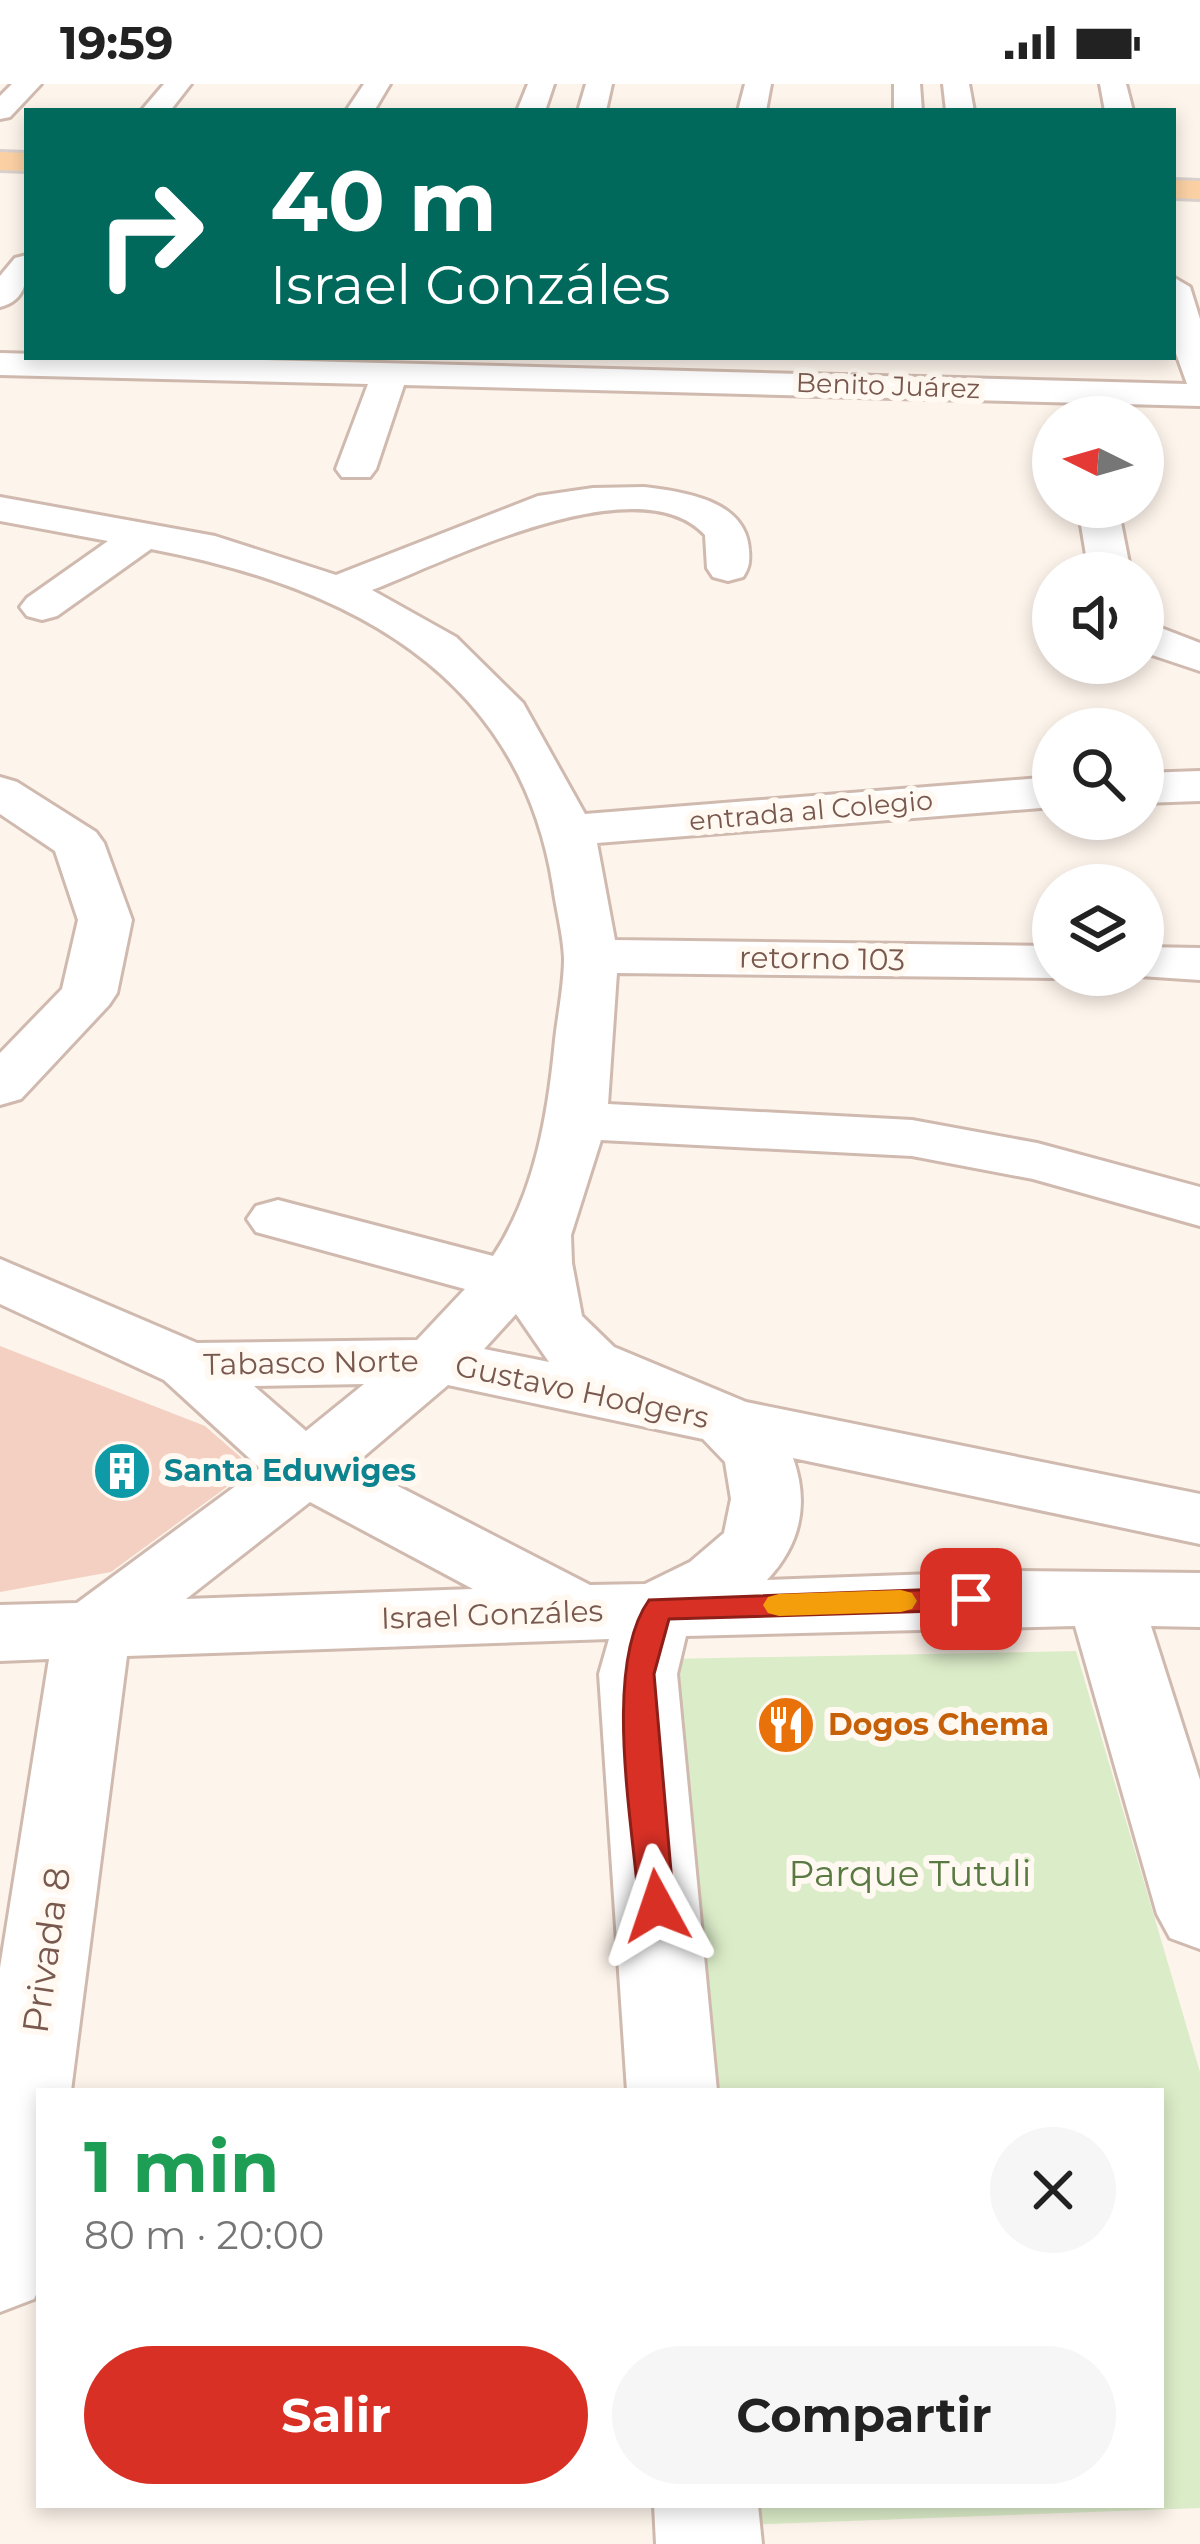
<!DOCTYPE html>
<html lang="es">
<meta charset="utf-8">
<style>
body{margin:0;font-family:Montserrat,sans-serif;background:#f6f6f6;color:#222;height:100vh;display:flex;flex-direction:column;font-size:45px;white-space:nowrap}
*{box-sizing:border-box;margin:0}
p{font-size:39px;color:#767676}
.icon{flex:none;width:66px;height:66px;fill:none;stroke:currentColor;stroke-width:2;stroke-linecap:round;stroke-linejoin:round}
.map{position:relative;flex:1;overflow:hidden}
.panel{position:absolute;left:36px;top:2004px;width:1128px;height:420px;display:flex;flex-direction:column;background:#fff;border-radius:0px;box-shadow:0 6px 18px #0003}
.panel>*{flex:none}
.banner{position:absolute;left:24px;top:24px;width:1152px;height:252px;border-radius:0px;box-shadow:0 6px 18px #0003;background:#00695c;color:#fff;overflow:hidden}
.needle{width:78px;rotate:275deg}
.fabs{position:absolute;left:1032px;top:312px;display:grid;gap:24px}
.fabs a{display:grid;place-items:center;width:132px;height:132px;border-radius:50%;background:#fff;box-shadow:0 6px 18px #0003;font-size:60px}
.pin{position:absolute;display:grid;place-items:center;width:102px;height:102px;color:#fff;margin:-51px;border-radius:24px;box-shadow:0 6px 18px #0006}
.me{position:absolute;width:132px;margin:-66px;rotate:355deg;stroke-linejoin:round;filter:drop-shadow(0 0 9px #0008)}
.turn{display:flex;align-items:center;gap:42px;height:252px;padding:0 48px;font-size:54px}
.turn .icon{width:156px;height:156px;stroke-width:2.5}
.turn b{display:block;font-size:84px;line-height:102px}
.round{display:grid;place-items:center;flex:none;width:126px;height:126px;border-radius:63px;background:#f6f6f6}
.summary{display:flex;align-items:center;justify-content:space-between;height:204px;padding:0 48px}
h1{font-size:72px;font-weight:700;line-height:90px;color:#1e9e55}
.action{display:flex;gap:24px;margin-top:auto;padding:24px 48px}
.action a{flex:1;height:138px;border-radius:72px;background:#d93025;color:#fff;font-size:48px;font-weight:700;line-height:138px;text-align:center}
.action a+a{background:#f6f6f6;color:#222}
.status{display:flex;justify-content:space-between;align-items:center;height:84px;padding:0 60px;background:#fff;direction:ltr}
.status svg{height:33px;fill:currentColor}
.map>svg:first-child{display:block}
.green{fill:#dbecc8}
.building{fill:#f3d0c2}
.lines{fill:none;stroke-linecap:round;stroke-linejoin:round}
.minor-casing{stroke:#d0baaf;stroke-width:6}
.major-casing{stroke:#d9d0cd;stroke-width:6}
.minor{fill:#fff;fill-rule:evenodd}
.major{fill:#fbd1a4;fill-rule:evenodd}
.route{fill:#d93025;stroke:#8d1f18;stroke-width:3}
.slow{fill:#f59e0b}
.labels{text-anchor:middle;stroke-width:12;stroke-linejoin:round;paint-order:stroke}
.far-street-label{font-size:27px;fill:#79584d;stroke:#fff9f2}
.street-label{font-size:30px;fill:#79584d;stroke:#fff9f2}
.culture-label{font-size:30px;font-weight:bold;fill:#0d838f;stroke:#fff9f2;text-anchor:start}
.food-label{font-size:30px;font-weight:bold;fill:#c56008;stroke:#fff9f2;text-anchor:start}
.near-park-label{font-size:36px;fill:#587941;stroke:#fff9f2}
.near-street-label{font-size:36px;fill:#79584d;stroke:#fff9f2}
</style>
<div class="status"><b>19:59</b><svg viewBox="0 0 49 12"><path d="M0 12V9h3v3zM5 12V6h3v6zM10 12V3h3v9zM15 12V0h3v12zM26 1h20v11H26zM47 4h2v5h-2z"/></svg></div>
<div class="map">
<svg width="1200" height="2460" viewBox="0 0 1200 2460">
<rect width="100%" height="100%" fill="#fdf4eb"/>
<polygon class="green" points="1076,1567 1200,1988 1200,2424 739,2441 737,2421 1161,2421 1161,2007 703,2007 668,1575"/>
<polygon class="building" points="0,1262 205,1342 244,1376 243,1391 111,1488 0,1508"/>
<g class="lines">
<defs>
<g id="minor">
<polygon points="12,0 41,0 10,33 0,35 0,12"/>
<polygon points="164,0 191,0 170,27 141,27"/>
<polygon points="364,0 390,0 374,27 346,27"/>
<polygon points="528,0 554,0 545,27 517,27"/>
<polygon points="586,0 612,0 606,27 578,27"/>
<polygon points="745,0 771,0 766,27 738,27"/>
<polygon points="894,0 920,0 922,27 894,27"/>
<polygon points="943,0 969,0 974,27 946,27"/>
<polygon points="1100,0 1126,0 1133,27 1105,27"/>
<path d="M27 171C27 195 27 216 0 223V192L15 174Z"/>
<polygon points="1173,193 1190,203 1200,235 1200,322 404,301 376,385 370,393 342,393 336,385 368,300 0,291 0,269 1187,300 1173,261"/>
<path d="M644 403C684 408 746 416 749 466 750 478 749 484 743 493L728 497 713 493 707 484 705 451C638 379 447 477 372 506L456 553 523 619 585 730 1053 693V723L597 759 615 856 1053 862V891H1067L1053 894 617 889 608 1020 912 1036 1037 1059 1200 1103V1142L1033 1095 912 1072 601 1056 571 1151 572 1179 582 1232 614 1263 746 1318 1200 1410V1460L793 1374C809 1419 801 1460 767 1496L1015 1487 1200 1489V1543L1151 1542 1200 1696V1865L1170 1854 1157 1830 1075 1542 686 1552 677 1590 717 2007H627L599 1590 609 1555 127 1572 71 2007H39V2204L34 2215 0 2228V1884L49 1575 0 1577V1521L77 1519 260 1384 164 1296 0 1220V1175L197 1259 417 1256 465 1205 256 1148 247 1135 256 1122 278 1116 493 1172C535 1109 548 1030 555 956 558 929 564 901 564 874 563 850 556 825 553 802 519 588 346 502 151 465L57 532 42 536 27 532 20 523 27 514 108 457 0 437V413L215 452 336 491 538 412 593 404ZM516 1230 549 1278 484 1265ZM364 1300 306 1347 254 1302ZM448 1301 703 1355 725 1378 731 1415 724 1449 690 1478 645 1500 590 1501 355 1380ZM310 1418 473 1505 186 1515Z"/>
<polygon points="1078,423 1118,423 1131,489 1089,489"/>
<polygon points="1143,537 1200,559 1200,587 1143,568"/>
<polygon points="1200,687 1200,717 1143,719 1143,689"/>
<polygon points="0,693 17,698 96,748 104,759 132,836 117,909 109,921 21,1015 0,1021 0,969 62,905 78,836 55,767 0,730"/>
<polygon points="1143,863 1200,864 1200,896 1125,891 1143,891"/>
<polygon points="654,2421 758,2421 762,2460 656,2460"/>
</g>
<g id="major">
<polygon points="0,68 27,69 27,87 0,86"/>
<polygon points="1173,96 1200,97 1200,115 1173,114"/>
</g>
</defs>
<use href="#minor" class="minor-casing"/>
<use href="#major" class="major-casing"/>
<use href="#minor" class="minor"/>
<use href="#major" class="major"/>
</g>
<path class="route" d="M971 1504 982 1507 986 1515 982 1523 971 1526 669 1535 654 1590 674 1822 669 1832 657 1836 644 1832 639 1822C633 1741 602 1582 649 1516Z"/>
<polygon class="slow" points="901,1506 912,1509 917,1517 912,1525 901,1528 779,1532 768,1529 763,1521 768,1513 779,1510"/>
<defs>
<symbol id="building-disc" viewBox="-11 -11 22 22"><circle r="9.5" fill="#0f9aa8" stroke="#fff9f2"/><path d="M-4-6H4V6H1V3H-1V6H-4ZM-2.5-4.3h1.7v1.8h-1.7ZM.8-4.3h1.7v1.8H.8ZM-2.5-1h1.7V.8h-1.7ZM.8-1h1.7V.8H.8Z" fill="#fff"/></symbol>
<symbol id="restaurant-disc" viewBox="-11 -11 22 22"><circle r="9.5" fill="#e8710a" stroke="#fff9f2"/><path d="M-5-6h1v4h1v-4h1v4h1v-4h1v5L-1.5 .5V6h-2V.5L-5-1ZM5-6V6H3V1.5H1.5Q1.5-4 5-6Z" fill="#fff"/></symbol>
</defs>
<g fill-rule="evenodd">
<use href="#building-disc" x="89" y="1354" width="66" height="66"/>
<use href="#restaurant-disc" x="753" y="1608" width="66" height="66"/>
</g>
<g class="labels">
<g class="far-street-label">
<text transform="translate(888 302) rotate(2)" y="9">Benito Juárez</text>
<text transform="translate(811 727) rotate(-5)" y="9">entrada al Colegio</text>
</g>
<g class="street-label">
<text transform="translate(822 875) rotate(1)" y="10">retorno 103</text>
<text transform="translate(311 1279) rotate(-1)" y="10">Tabasco Norte</text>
<text transform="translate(582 1308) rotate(12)" y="10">Gustavo Hodgers</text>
<text transform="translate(492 1531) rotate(-2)" y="10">Israel Gonzáles</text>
</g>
<g class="culture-label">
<text x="164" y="1397">Santa Eduwiges</text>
</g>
<g class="food-label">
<text x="828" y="1651">Dogos Chema</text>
</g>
<g class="near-park-label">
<text x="910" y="1802">Parque Tutuli</text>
</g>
<g class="near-street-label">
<text transform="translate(46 1866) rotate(-82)" y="13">Privada 8</text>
</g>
</g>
</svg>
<div class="fabs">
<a><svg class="needle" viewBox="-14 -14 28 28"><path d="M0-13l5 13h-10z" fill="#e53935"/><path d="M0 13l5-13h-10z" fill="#767676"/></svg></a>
<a><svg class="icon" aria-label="sound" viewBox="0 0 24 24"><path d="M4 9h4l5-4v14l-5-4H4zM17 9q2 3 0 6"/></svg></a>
<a><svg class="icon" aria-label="search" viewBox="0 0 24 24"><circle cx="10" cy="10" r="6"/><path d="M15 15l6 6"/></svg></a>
<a><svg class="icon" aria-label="layers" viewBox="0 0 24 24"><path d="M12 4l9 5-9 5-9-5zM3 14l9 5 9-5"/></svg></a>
</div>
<div class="pin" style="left:971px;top:1515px;background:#d93025"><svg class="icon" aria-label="arrive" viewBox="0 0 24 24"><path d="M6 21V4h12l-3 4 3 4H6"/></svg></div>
<svg class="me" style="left:657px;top:1822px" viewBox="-20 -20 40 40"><path d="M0-17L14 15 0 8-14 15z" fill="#d93025" stroke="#fff" stroke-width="4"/></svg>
<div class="banner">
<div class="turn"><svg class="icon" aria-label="right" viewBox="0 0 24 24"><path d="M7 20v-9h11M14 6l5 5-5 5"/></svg><div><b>40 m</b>Israel Gonzáles</div></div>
</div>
<section class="panel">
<div class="summary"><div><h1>1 min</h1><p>80 m · 20:00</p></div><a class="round"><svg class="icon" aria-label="close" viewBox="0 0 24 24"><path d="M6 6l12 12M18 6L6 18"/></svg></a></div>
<div class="action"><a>Salir</a><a>Compartir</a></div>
</section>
</div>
